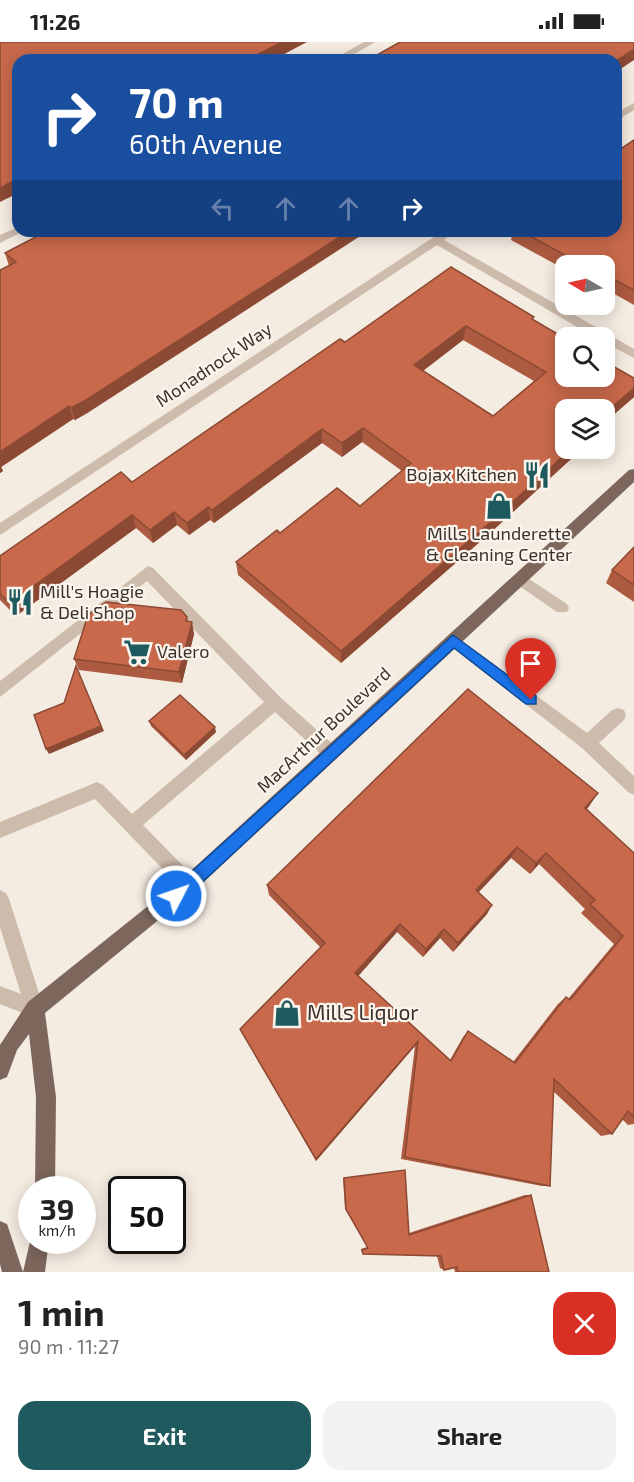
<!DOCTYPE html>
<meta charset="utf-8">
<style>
body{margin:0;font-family:"Exo 2",sans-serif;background:#f2f2f2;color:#222;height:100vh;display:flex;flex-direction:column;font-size:22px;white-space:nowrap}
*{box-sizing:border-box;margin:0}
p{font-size:20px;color:#767676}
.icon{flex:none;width:33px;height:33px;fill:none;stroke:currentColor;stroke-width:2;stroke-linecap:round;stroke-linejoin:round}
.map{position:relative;height:1230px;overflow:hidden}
.sheet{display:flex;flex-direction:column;background:#fff;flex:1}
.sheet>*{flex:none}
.guide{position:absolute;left:12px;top:12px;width:610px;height:183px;border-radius:18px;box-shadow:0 3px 15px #0003;background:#1a4fa0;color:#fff;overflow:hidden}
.needle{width:39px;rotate:279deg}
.tools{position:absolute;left:555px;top:213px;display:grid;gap:12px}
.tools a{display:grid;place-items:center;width:60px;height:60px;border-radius:12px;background:#fff;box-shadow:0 3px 15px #0003;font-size:30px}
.speed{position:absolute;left:18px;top:1134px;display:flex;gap:12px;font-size:30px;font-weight:700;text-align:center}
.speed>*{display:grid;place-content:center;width:78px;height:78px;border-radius:50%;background:#fff;box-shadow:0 3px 15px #0003;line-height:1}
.speed small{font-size:15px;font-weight:400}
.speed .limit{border:3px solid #111;border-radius:9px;background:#fff;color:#111}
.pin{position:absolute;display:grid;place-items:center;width:51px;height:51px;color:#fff;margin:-62px -26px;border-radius:50% 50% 50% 0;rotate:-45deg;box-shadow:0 0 6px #0007}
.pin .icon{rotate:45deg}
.me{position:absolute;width:66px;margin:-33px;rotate:49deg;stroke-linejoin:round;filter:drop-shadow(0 0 4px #0008)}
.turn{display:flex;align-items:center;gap:21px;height:126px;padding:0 18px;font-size:27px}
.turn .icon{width:78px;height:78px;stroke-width:2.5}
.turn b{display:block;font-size:42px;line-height:51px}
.lanes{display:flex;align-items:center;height:57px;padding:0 18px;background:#0003;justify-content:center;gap:30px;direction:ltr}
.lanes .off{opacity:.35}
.round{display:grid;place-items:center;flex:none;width:63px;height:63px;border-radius:18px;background:#f2f2f2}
.headline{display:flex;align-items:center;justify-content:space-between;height:102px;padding:0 18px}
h1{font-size:36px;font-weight:700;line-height:45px}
.primary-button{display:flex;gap:12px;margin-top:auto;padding:12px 18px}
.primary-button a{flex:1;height:69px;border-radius:18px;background:#1f5a5e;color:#fff;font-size:24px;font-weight:700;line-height:69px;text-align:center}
.primary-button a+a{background:#f2f2f2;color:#222}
.status{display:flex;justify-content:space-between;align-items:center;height:42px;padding:0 30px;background:#fff;direction:ltr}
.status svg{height:16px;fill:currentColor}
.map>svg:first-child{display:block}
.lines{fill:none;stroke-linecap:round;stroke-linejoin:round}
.minor{fill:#cdbbac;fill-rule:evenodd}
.major{fill:#7d675c;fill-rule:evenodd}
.wall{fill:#ac5a40;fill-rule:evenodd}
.shaded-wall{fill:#8c4a34}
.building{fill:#c8694b;stroke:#8c4a34;stroke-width:1.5;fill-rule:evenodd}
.route{fill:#1a73e8;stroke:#114b97;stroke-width:1.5}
.labels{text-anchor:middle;stroke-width:4.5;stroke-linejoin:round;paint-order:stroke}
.street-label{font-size:18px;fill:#3b302b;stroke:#fbf5ee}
.poi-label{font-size:18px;fill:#3b302b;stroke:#fbf5ee;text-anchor:start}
.near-poi-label{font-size:21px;fill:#3b302b;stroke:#fbf5ee;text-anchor:start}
</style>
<div class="status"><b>11:26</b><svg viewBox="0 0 49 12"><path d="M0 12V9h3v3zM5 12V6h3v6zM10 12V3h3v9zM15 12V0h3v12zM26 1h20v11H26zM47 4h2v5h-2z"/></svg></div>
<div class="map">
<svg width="634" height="1230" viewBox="0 0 634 1230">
<rect width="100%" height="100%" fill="#f4ebe1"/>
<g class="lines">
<g class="minor">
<polygon points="364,0 375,0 344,18 332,18"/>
<polygon points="634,61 634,68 616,79 616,71"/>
<polygon points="18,185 18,189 22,190 0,201 0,193"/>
<polygon points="443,189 455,189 444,198 634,307 634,316 604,300 604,296 596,296 437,203 0,493 0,481"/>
<polygon points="148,524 153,526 280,655 337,706 339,711 337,716 331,718 325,716 275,670 143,783 195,836 198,842 195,848 189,851 183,848 95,757 0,796 0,780 97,740 103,743 132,772 264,660 147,539 0,655 0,639"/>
<polygon points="520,531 567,562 569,566 567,570 557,570 515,541 513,537"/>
<polygon points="453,592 587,691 612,668 618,666 624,668 626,673 624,678 599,701 634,734 634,753 628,750 582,706 448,602 446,598 448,594"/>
<polygon points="0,848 6,851 9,857 44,967 42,974 35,976 0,962 0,944 21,952 0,885"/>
</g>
<g class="major">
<polygon points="634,427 634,440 195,848 45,971 56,1055 55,1148 35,1148 36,1055 29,992 17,1008 7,1035 0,1038 0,1003 28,960 183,836 629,428"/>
<polygon points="0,1179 7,1182 23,1230 32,1191 32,1198 49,1198 45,1230 2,1230 0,1222"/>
</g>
</g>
<g class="wall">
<polygon points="634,98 634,263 604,246 604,224 566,224 566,228 511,198 513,189 616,189"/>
<polygon points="47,189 89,370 75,378 73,377 1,425 3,429 0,431 9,224 5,211"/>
<path d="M451 225 534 278 634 336V355L604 381V368L566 406H583L490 491 341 621 238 533 236 520 280 491 360 464 402 429 362 400 342 415 322 401 214 481 210 478 189 493 177 483 153 501 136 486 16 574 0 558V514L132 440 345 300ZM463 298 534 339 493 374 423 329Z"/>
<polygon points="634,505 634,560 606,541 612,528"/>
<polygon points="187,575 188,580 194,592 182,641 79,628 74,617"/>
<polygon points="149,679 216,690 186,718 151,684"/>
<path d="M590 763 587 767 634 811V1082L628 1083 622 1077 612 1092 601 1094 553 1049 550 1144H542L401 1117 415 1004 316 1119 240 987 320 905 269 853 267 843ZM511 816 530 832 539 822 585 867 581 871 614 902 568 957 566 955 558 962 513 1020 468 989 463 995 450 1018 358 934 397 890 423 915 440 896 453 910 487 872 478 851Z"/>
<polygon points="344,1136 409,1191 525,1153 531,1153 549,1230 455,1230 454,1226 444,1228 440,1226 437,1214 363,1212 362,1211 361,1207 367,1205 345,1167 343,1137"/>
</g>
<g class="shaded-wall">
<polygon points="282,0 307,0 273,18 247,18"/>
<polygon points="634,7 634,18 616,30 616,19"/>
<polygon points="18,136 18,151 0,160 0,146"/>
<polygon points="349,189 368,189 89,370 75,378 71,366"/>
<polygon points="466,284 463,298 412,337 414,323"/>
<polygon points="634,346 634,355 604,381 604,372"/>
<polygon points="69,364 73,377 1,425 3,429 0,431 0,410"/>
<polygon points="363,386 362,400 342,415 342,401"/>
<polygon points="322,387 322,401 214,481 212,468"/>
<polygon points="572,406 583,406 490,491 341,621 341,609"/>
<polygon points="208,465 210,478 189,493 187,481"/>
<polygon points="174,470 177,483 153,501 150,488"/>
<polygon points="132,473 136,486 16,574 10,561"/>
<polygon points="192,580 194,592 182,641 179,630"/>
<polygon points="76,624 104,689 49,712 46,707 101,684"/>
<polygon points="215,685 216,690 186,718 184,713"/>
<polygon points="598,751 590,763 577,778 585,766"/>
<polygon points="517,805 511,816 471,858 476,848"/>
<polygon points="546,811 539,822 530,832 536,821"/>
<polygon points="492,863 487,872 453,910 458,901"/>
<polygon points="400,882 397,890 354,939 355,931"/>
<polygon points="444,887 440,896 423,915 426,907"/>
<polygon points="418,999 415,1004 316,1119 316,1117"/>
</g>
<g class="building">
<polygon points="0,0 282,0 247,18 18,18 18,136 0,146"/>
<polygon points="400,0 634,0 634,7 616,19 616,18 368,18"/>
<polygon points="634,98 634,248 604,232 604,224 585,224 521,189 616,189 616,110"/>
<polygon points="47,189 349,189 86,358 71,366 69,364 0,410 0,228 16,220 5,211"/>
<path d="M451 225 534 275 532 277 566 297V334H604V319L634 336V346L604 372V368H566V406H572L493 478 341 609 236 520 277 488 280 491 337 446 360 464 411 421 363 386 342 401 322 387 212 468 208 465 187 481 174 470 150 488 132 473 10 561 0 552V514L121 430 132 440 340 297 345 300ZM466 284 546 330 493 374 414 323Z"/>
<polygon points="634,505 634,543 612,528"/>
<polygon points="106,560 181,568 187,575 186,579 192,580 179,630 74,617 88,573"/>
<polygon points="76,624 101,684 46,707 34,673 64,661"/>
<path d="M468 647 598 751 585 766 634 811V1075L628 1069 612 1092 554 1037 550 1144 405 1115 418 999 316 1117 240 987 325 901 267 843ZM517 805 536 821 546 811 595 858 590 862 623 894 570 958 566 955 515 1021 468 989 451 1019 355 931 400 882 426 907 444 887 458 901 492 863 476 848Z"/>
<polygon points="180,653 215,685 184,713 149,679"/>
<polygon points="405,1128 409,1193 531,1153 549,1230 458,1230 457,1225 444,1228 441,1214 363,1212 362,1208 368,1206 346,1167 344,1136"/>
</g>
<polygon class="route" points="453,593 536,654 536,662 526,662 454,606 182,859 176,861 171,859 168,854 171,848"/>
<defs>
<symbol id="restaurant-bare" viewBox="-9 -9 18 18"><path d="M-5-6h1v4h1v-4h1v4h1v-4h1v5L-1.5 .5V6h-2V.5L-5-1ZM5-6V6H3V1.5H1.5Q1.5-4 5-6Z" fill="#1f5a5e" stroke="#fbf5ee" stroke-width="2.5" paint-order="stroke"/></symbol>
<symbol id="shop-bare" viewBox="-9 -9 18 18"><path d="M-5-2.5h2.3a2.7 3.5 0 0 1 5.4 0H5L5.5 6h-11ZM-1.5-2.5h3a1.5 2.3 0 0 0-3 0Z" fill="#1f5a5e" stroke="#fbf5ee" stroke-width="2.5" paint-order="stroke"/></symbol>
<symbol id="supermarket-bare" viewBox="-9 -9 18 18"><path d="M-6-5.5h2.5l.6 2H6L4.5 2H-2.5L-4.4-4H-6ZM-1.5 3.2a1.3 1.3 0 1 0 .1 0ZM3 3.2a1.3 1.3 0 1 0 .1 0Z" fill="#1f5a5e" stroke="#fbf5ee" stroke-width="2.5" paint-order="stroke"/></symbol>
</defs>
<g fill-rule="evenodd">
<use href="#restaurant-bare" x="518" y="414" width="38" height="38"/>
<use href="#shop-bare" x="480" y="445" width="38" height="38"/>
<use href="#restaurant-bare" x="1" y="541" width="38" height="38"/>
<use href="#supermarket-bare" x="118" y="591" width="38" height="38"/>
<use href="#shop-bare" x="268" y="952" width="38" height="38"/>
</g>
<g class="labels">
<g class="street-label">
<text transform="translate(214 323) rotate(-34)" y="6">Monadnock Way</text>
<text transform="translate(324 688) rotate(-43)" y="6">MacArthur Boulevard</text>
</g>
<g class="poi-label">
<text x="517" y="439" text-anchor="end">Bojax Kitchen</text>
<text x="499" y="498" text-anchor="middle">Mills Launderette<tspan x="499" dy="21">&amp; Cleaning Center</tspan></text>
<text x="40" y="556">Mill's Hoagie<tspan x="40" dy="21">&amp; Deli Shop</tspan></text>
<text x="157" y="616">Valero</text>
</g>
<g class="near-poi-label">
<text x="307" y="978">Mills Liquor</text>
</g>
</g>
</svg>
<div class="tools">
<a><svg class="needle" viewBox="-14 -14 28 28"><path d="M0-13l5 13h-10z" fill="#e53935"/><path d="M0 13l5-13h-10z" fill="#767676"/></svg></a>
<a><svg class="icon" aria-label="search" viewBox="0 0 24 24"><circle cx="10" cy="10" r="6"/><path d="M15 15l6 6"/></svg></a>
<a><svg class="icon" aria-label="layers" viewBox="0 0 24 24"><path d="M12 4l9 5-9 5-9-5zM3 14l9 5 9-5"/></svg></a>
</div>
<div class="speed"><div>39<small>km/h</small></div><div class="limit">50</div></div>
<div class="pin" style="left:531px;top:658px;background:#d93025"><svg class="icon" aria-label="arrive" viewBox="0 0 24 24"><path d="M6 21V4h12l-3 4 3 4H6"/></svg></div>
<svg class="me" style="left:176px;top:854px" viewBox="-20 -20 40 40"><circle r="17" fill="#1a73e8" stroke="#fff" stroke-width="3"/><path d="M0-11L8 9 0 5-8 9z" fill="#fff"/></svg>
<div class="guide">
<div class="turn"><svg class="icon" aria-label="right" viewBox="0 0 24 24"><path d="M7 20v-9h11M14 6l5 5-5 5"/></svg><div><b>70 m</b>60th Avenue</div></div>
<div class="lanes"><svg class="icon off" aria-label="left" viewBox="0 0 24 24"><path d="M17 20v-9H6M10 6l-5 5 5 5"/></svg><svg class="icon off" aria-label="ahead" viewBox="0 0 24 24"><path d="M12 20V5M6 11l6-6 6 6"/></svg><svg class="icon off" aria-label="ahead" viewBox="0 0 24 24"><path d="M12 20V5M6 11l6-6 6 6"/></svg><svg class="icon" aria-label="right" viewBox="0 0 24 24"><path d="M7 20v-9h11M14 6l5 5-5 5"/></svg></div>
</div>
</div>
<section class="sheet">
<div class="headline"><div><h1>1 min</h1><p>90 m · 11:27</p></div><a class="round" style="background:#d93025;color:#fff"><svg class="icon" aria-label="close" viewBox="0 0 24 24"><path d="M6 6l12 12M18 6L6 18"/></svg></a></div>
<div class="primary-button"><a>Exit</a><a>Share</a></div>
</section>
